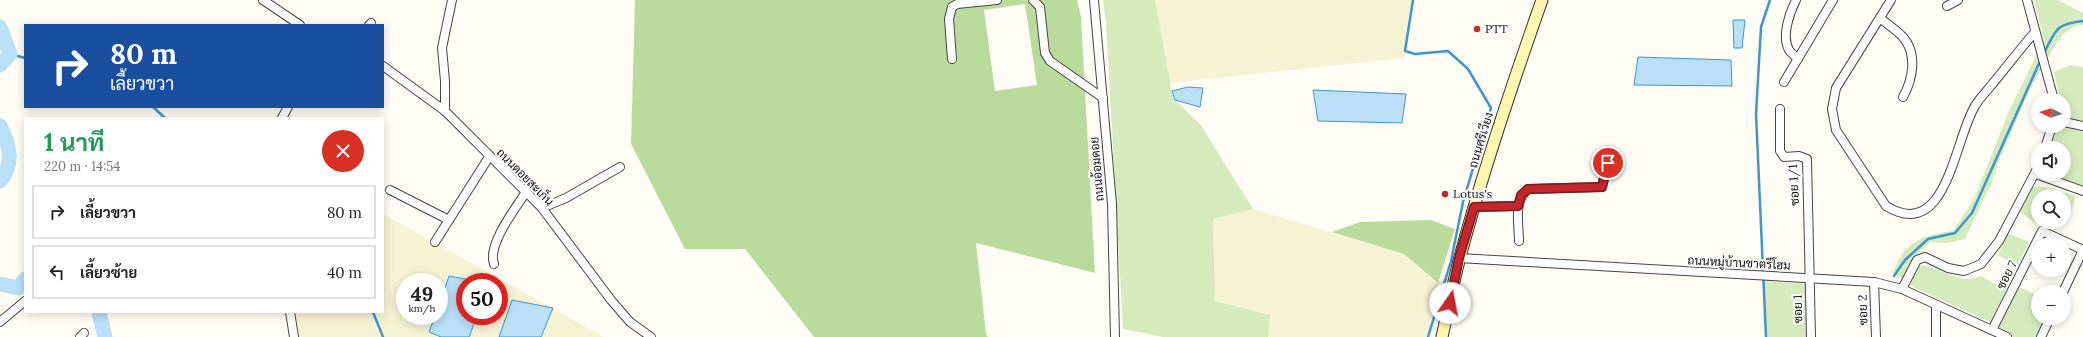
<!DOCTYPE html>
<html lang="th">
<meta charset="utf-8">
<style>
body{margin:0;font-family:Lora,Sarabun,serif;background:#f6f6f6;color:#222;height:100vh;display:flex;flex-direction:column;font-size:15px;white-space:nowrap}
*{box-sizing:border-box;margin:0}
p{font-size:13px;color:#767676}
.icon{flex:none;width:22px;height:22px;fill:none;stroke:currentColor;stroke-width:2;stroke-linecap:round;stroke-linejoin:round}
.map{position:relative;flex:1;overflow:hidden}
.drawer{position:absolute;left:24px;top:117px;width:360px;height:196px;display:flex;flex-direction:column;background:#fff;border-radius:0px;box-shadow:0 2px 10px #0003}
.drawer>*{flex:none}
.guide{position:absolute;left:24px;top:24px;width:360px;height:84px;border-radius:0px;box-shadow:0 2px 10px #0003;background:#1a4fa0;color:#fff;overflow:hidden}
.needle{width:26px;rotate:275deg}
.tools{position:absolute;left:2031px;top:93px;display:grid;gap:8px}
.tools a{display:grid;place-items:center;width:40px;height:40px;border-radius:50%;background:#fff;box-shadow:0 2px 10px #0003;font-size:20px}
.speed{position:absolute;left:396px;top:273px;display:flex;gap:8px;font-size:20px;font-weight:700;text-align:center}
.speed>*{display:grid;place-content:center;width:52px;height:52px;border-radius:50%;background:#fff;box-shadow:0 2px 10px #0003;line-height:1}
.speed small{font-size:10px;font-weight:400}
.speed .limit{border:6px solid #d22;background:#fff;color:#111}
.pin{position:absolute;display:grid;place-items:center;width:34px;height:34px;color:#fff;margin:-17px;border:2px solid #fff;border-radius:50%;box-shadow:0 1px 4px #0007}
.me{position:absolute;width:44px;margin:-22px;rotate:12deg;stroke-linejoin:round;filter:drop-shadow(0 0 3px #0008)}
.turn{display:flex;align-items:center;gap:14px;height:84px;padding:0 20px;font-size:18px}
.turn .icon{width:52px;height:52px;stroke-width:2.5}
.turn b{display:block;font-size:28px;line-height:34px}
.round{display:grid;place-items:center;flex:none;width:42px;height:42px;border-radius:21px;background:#f6f6f6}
.head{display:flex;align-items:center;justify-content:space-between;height:68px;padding:0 20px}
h1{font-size:24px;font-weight:700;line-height:30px;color:#1e9e55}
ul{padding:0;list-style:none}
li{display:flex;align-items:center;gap:12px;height:54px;margin:0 8px 6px;padding:0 12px;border:2px solid #e0e0e0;border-radius:0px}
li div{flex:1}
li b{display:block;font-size:15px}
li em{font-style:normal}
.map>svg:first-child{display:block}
.farmland{fill:#f6f3d4;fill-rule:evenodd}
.green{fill:#d5ebbd}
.forest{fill:#b9dc9c;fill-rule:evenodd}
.water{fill:#b9e0f7;stroke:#3f96cf}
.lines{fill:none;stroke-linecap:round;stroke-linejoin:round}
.stream{stroke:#3f96cf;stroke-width:2.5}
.river{stroke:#b9e0f7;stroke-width:15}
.street-casing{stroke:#444;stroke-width:10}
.secondary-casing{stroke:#333;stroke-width:13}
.street{stroke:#fff;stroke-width:8}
.secondary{stroke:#fff6b0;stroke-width:11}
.route-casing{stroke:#7f191e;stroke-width:10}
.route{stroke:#c4262e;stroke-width:7}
.poi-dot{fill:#c4262e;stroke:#fff;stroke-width:1.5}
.labels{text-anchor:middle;stroke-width:4;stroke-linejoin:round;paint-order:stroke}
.poi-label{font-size:12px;fill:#111;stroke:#fff;text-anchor:start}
.street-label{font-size:12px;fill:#111;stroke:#fff}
</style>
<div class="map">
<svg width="2083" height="337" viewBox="0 0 2083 337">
<rect width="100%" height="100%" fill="#fffdf5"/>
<g class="farmland">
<polygon points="1155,0 1412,0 1404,58 1170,83"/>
<polygon points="1253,209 1404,254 1438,283 1428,337 1268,337 1270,315 1215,301 1213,219"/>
<path d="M383 214 601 335 602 337H298L295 312H383ZM405 282H439V316H405ZM465 282H499V316H465Z"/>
</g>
<g class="green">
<polygon points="1103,0 1155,0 1173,98 1200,124 1253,209 1213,219 1215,301 1270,315 1268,337 1163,337 1123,329 1106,22"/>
<path d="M2034 0H2058L2083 13V25H2077L2063 34 2053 49 2030 89 1999 160 1993 180 1965 239 1947 243 1930 242 1917 255 1903 279 1893 274C1902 242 1923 235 1953 231L1974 199 2008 113 2044 40Z"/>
<path d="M2070 65 2083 67V123C2067 118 2064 117 2064 100H2060L2054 72Z"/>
<polygon points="2060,126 2083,131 2083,186 2049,174 2064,174 2064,148 2048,148 2055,131"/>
<polygon points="2033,186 2051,188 2076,196 2070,214 2064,212 2064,196 2038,196 2037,224 2019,211"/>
<polygon points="2008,233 2029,242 2017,266 1998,255"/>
<path d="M1921 265C1942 267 1959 286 1981 276L2006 290 1990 322 1913 287 1911 284 1917 268Z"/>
<polygon points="1763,281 1805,284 1807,286 1807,337 1766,337"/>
<polygon points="2018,286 2038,296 2038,318 2046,318 2036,337 2012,337 1997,330"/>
</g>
<g class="forest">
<path d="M635 0H1077L1081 17 1095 273 976 243 986 334 988 337H814L745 249H685L631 144ZM1025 4 1037 85 995 91 984 10Z"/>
<polygon points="1431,220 1455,229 1438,283 1404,254 1332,232 1360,222"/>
</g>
<g class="water">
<polygon points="1733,20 1745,20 1742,48 1734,48"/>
<polygon points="1638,57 1731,60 1732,86 1634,85"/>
<polygon points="1188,87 1203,88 1200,107 1175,100 1172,91"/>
<polygon points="1313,90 1406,94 1402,123 1318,121"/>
<polygon points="449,276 481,282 465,282 465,316 477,316 469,337 441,337 429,332 435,316 439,316 439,305"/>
<polygon points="512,300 553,308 541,337 499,337"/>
</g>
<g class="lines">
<g class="stream">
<polyline points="1413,0 1405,51 1415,54 1448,51 1468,69 1491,108 1463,202 1451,261 1428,337"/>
<path d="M2044 53C2056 30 2055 24 2083 21"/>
<polyline points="10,54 25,58"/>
<polyline points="153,107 165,118"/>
<polyline points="1894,276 1905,260 1928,239 1955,233 1972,213 2041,59"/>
<polyline points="373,312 383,337"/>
<polyline points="1766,337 1756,114 1761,27 1770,0"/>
</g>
<g class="river">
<polyline points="0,27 10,54 0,65"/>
<path d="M0 126C10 144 14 165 0 181"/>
<polyline points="0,284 18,288 25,279"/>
<polyline points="99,312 105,337"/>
</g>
<defs>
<g id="street">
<polyline points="263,0 300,25"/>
<polyline points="1033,0 1040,7 1045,53 1050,61 1103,98"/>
<polyline points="1094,0 1112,204 1115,337"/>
<path d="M1796 0C1790 12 1781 36 1789 50 1791 53 1795 56 1798 59"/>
<path d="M1891 0 1836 88 1832 109 1836 130 1886 206C1947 243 1954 140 1975 106 1980 97 1988 90 1994 82 2008 65 2021 48 2035 32"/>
<polyline points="2027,0 2054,100"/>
<polyline points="1947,6 1958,0"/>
<path d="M1880 18C1887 24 1895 29 1902 36 1918 53 1913 79 1903 97"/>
<polyline points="369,25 371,23"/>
<polyline points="952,59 949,19 952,7 957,4 997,0"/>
<polyline points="383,66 445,111 542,208 611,300 630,322 651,337"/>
<polyline points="1784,82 1833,0"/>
<polyline points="1780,109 1780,151 1784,157 1799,156 1807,159 1811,337"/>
<polyline points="445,111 445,81 442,48 452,0"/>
<polyline points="282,118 288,107"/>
<polyline points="2064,122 2083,126"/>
<polyline points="2045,148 2052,126"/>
<polyline points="2036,174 2083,191"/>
<polyline points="390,190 449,220"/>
<polyline points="1474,207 1518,206"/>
<polyline points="542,208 566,198 620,167"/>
<path d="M1519 241C1519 224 1513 201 1528 189L1602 187 1607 163"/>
<polyline points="435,242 489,157"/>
<polyline points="1459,258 1874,282 1902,289 2007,337"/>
<path d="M494 264C487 245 515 209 526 192"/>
<polyline points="1874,282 1876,337"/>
<polyline points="1902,289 1917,260 1925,257 1948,268 1964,271 1981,264 1999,241 2038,167"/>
<polyline points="2063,292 2083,250"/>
<polyline points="1936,305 1936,337"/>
<polyline points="290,312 294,337"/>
<polyline points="0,322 25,301"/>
<polyline points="1992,330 2042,231 2083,250"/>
<polyline points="80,337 84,333"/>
<polyline points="2041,337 2050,318"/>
</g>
<path id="secondary" d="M1442 337C1448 310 1453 283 1460 257 1483 170 1512 85 1542 0"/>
</defs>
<use href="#street" class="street-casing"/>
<use href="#secondary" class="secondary-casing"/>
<use href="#street" class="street"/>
<use href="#secondary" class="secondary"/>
</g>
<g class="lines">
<defs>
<polyline id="route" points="1450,303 1459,258 1474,207 1518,206 1521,195 1528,189 1602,187 1608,163"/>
</defs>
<use href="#route" class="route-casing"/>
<use href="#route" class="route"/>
</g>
<g class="poi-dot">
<circle cx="1477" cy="29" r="4"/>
<circle cx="1445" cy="194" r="4"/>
</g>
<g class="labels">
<g class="poi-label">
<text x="1485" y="33">PTT</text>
<text x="1453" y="198">Lotus's</text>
</g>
<g class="street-label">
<text transform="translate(1481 140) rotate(-73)" y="4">ถนนศรีเวียง</text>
<text transform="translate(1097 169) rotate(-95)" y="4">ถนนอ้อมดอย</text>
<text transform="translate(525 177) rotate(45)" y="4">ถนนดอยสะเก็น</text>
<text transform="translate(1794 185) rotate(-93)" y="4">ซอย 1/1</text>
<text transform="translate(1739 263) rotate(3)" y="4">ถนนหมู่บ้านชาตรีโฮม</text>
<text transform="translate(2007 275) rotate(-63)" y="4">ซอย 7</text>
<text transform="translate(1798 309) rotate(-91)" y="4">ซอย 1</text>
<text transform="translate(1863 310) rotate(-92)" y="4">ซอย 2</text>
</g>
</g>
</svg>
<div class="tools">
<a><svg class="needle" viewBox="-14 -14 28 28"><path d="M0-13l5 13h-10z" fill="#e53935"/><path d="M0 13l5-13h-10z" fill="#767676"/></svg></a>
<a><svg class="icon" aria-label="sound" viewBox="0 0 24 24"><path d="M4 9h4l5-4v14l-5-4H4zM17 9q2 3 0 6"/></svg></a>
<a><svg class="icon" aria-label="search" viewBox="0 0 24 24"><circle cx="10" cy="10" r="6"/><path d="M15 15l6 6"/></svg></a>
<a>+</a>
<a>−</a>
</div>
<div class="speed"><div>49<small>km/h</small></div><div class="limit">50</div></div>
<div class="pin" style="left:1608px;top:163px;background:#d93025"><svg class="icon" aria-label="arrive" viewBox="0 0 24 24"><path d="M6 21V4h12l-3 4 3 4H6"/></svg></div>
<svg class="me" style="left:1450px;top:303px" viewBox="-20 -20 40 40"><circle r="19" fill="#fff"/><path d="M0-13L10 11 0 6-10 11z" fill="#c4262e"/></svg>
<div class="guide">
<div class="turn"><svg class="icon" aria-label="right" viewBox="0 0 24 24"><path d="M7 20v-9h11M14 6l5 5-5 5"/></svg><div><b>80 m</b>เลี้ยวขวา</div></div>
</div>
<section class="drawer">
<div class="head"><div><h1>1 นาที</h1><p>220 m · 14:54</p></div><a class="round" style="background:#d93025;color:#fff"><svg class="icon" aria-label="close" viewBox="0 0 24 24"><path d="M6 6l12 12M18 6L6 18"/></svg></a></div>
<ul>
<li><svg class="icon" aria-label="right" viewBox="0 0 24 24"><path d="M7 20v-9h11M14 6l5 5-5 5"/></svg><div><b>เลี้ยวขวา</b></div><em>80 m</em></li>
<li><svg class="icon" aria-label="left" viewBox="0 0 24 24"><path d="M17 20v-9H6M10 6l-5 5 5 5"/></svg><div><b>เลี้ยวซ้าย</b></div><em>40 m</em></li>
</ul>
</section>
</div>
